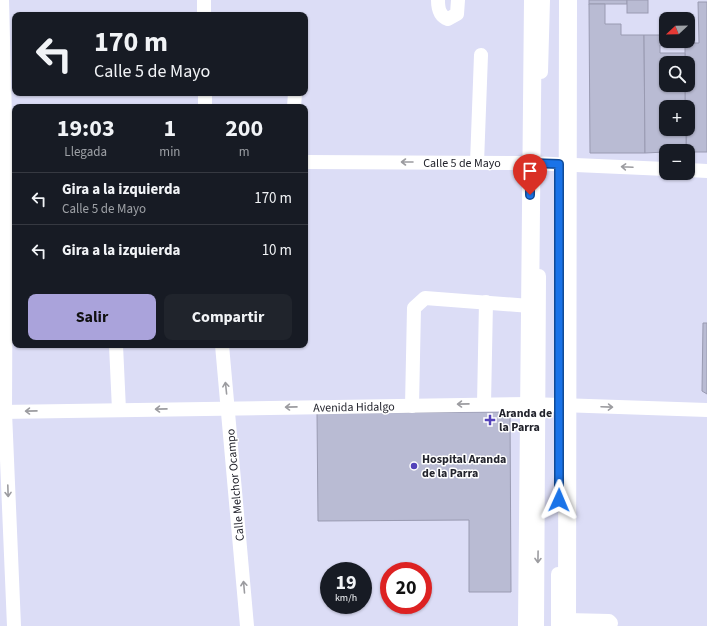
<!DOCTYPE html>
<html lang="es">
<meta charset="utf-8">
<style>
body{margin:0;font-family:"Source Sans 3",sans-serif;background:#20242c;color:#f1f3f6;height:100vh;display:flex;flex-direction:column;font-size:15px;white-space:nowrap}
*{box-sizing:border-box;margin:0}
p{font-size:13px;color:#9ea1a6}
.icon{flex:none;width:22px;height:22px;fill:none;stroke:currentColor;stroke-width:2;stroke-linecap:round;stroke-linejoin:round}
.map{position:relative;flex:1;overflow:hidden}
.side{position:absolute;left:12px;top:104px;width:296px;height:244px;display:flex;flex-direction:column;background:#171b24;border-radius:8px;box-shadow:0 1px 3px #0004}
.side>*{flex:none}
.hud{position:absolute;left:12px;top:12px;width:296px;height:84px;border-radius:8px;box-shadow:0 1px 3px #0004;background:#171b24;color:#f1f3f6;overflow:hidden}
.needle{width:26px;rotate:248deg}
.controls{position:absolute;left:659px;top:12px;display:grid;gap:8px}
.controls a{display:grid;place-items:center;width:36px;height:36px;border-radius:8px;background:#171b24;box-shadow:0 1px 3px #0004;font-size:20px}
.speed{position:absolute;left:320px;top:562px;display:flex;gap:8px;font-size:20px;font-weight:700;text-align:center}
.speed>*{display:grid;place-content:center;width:52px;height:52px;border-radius:50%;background:#171b24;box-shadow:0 1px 3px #0004;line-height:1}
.speed small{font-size:10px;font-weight:400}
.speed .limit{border:6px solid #d22;background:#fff;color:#111}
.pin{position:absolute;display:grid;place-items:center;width:34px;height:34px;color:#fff;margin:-41px -17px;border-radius:50% 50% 50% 0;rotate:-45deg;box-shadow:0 0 4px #0007}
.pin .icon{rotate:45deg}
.me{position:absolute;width:44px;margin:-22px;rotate:1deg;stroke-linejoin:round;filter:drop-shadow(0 0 3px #0008)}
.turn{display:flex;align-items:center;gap:14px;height:84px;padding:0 16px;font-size:18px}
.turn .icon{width:52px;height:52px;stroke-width:2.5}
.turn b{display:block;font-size:28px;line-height:34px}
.eta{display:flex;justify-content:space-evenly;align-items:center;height:68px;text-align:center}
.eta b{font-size:24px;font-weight:700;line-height:28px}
.primary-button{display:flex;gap:8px;margin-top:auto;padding:8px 16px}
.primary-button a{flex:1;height:46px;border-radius:8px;background:#aaa3db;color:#111;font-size:16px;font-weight:700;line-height:46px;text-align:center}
.primary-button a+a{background:#20242c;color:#f1f3f6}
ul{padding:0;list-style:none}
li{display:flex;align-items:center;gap:12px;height:52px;padding:0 16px;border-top:1px solid #363941}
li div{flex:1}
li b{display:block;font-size:15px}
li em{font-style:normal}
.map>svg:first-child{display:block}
.building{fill:#b9bbd3;stroke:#999ab1}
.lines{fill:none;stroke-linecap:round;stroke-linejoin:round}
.minor{stroke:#fff;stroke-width:14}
.major{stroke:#fff;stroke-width:18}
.oneway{stroke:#9c9ca0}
.route-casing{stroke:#114b97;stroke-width:10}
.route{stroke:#1a73e8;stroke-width:7}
.poi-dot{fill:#5342ba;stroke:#fff;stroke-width:1.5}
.labels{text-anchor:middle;stroke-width:3;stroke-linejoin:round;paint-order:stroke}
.street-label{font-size:12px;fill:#22232c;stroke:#fff}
.poi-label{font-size:12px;font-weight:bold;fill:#22232c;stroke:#fff;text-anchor:start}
</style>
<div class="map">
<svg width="707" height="626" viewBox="0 0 707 626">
<rect width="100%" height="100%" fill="#dcddf6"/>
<g class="building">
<rect x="589" y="0" width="38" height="4"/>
<rect x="627" y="0" width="21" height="13"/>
<polygon points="698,2 707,2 707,152 688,152 686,151 688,107 685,107 685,85 688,85 688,63 685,63 685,43 699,43"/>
<polygon points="589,4 605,4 605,24 621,24 621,35 644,35 645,153 590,153"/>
<polygon points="644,35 666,35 666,41 671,41 671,45 660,45 660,53 685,53 685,63 666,63 666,85 685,85 685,107 666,107 666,129 686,129 686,151 645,153"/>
<polygon points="703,323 707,323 707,394 702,391"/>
<polygon points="510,412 511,592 469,592 469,520 318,521 317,413"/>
</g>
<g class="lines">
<g class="minor">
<polyline points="2,0 6,158 5,412 14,626"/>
<polyline points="204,0 204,15"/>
<path d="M438 0C438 8 439 16 448 19L457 14 458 0"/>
<polyline points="541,72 543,0"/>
<polyline points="205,93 205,107"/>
<polyline points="294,107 295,93"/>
<polyline points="305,162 530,163 666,169"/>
<polyline points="477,163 481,55"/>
<polyline points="688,170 707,171"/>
<polyline points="116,345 119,410"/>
<polyline points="222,345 247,626"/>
<polyline points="484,404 486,302"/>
<polyline points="412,406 414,308 425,298 530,306"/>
<polyline points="0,412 530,404 707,410"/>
<polyline points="567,620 609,621 611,623"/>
<polyline points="537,626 539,276"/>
<polyline points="558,626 558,574"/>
</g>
<g class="major">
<polyline points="527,626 533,0"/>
<polyline points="567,626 568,0"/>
</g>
</g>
<defs><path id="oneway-shaft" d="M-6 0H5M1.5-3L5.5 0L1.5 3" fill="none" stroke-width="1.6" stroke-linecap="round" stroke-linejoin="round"/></defs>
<g class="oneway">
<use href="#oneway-shaft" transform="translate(407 162) rotate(-180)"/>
<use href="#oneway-shaft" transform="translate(627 167) rotate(-177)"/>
<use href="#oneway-shaft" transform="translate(226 388) rotate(-96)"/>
<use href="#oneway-shaft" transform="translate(463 404) rotate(179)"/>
<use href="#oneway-shaft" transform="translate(291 407) rotate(179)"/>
<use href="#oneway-shaft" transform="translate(607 407) rotate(2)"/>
<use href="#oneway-shaft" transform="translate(161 409) rotate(179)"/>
<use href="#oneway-shaft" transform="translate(31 411) rotate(179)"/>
<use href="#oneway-shaft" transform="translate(8 491) rotate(88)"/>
<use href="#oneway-shaft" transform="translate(538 557) rotate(91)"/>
<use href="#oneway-shaft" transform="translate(244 587) rotate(-95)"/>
</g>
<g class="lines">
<defs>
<polyline id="route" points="530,195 530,163 559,164 559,500"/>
</defs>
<use href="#route" class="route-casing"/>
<use href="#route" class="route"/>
</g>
<g class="poi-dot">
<path d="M488 414h4v4h4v4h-4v4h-4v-4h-4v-4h4z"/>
<circle cx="414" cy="466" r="4"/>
</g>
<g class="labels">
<g class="street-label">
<text x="462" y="167">Calle 5 de Mayo</text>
<text transform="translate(354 407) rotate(-1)" y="4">Avenida Hidalgo</text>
<text transform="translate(235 485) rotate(-95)" y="4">Calle Melchor Ocampo</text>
</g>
<g class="poi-label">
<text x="499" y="417">Aranda de<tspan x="499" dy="14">la Parra</tspan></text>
<text x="422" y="463">Hospital Aranda<tspan x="422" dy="14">de la Parra</tspan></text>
</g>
</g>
</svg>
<div class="controls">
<a><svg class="needle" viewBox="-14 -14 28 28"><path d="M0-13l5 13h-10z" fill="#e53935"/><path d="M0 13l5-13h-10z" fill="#9ea1a6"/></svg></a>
<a><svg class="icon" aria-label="search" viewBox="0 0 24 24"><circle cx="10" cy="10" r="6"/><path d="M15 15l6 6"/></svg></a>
<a>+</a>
<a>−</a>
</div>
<div class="speed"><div>19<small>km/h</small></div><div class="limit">20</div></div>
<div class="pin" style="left:530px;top:195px;background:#d93025"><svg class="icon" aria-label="arrive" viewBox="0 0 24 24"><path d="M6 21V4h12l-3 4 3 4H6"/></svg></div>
<svg class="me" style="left:559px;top:500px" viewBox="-20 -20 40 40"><path d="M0-17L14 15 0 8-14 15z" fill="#1a73e8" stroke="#fff" stroke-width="4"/></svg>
<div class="hud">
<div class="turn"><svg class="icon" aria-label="left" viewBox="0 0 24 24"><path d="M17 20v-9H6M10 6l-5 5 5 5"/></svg><div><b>170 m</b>Calle 5 de Mayo</div></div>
</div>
<section class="side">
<div class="eta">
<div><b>19:03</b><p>Llegada</p></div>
<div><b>1</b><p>min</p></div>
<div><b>200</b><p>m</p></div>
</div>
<ul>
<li><svg class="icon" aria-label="left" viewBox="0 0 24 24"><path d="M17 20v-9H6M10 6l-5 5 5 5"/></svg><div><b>Gira a la izquierda</b><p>Calle 5 de Mayo</p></div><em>170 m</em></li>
<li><svg class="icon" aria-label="left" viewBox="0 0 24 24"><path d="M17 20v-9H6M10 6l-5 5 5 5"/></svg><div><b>Gira a la izquierda</b></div><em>10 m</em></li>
</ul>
<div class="primary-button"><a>Salir</a><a>Compartir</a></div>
</section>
</div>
